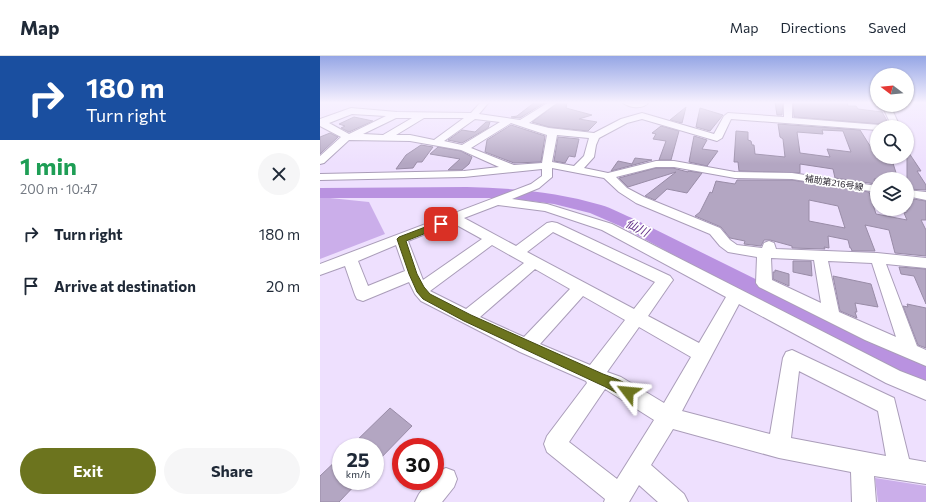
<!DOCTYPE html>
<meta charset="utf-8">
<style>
body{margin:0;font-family:Commissioner,"Noto Sans JP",sans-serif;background:#f6f6f7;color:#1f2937;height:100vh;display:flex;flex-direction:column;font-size:15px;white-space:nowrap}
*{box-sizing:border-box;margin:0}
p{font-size:13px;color:#747a83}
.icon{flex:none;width:22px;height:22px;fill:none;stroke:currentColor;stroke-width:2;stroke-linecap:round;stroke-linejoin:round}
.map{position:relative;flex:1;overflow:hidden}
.panel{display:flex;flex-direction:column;background:#fff;width:320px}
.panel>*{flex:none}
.guide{background:#1a4fa0;color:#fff;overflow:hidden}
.needle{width:26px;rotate:286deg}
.controls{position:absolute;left:550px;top:12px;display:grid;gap:8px}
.controls a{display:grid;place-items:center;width:44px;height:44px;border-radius:50%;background:#fff;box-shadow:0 1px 3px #0004;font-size:20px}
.speed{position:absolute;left:12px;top:382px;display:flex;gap:8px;font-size:20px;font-weight:700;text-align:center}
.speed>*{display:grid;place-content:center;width:52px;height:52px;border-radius:50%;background:#fff;box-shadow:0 1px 3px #0004;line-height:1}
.speed small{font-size:10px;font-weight:400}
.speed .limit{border:6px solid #d22;background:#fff;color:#111}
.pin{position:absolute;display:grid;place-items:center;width:34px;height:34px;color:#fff;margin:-17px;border-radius:8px;box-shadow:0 2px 6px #0006}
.me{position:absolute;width:44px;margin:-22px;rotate:299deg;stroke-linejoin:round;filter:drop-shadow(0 0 3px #0008)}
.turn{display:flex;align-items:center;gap:14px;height:84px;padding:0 20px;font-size:18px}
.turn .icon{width:52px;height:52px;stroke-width:2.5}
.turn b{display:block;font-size:28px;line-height:34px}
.round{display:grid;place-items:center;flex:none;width:42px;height:42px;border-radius:21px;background:#f6f6f7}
.head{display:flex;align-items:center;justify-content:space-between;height:68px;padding:0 20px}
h1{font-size:24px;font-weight:700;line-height:30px;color:#1e9e55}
.cta{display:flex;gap:8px;margin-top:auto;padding:8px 20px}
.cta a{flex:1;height:46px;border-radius:24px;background:#6c741e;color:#fff;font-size:16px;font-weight:700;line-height:46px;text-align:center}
.cta a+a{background:#f6f6f7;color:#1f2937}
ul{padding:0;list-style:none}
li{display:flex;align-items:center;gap:12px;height:52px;padding:0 20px}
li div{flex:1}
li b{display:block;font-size:15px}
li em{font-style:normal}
header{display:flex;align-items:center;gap:24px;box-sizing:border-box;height:56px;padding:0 20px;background:#fff;border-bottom:1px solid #e0e1e3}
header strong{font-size:19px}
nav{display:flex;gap:22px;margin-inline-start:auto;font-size:14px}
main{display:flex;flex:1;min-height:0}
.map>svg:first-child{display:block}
.green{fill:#cbaeea}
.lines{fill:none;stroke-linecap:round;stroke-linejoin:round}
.river{fill:#b992e0;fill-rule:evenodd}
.building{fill:#b3a6c2;stroke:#998ca7;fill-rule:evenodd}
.minor-casing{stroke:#aa9db9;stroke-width:2}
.minor{fill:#fff;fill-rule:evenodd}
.route{fill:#6c741e;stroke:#464b14}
.labels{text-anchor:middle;stroke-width:3.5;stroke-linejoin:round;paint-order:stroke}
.far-street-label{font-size:9px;fill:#29242f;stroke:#fff}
.water-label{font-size:12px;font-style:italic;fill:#602c87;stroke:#fff}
</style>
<header>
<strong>Map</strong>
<nav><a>Map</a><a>Directions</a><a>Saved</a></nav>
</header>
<main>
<section class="panel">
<div class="guide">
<div class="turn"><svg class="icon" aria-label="right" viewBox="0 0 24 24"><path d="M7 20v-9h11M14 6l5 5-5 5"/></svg><div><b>180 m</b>Turn right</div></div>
</div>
<div class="head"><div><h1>1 min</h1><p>200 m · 10:47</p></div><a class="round"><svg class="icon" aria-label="close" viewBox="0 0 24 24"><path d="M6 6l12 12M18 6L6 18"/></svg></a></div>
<ul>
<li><svg class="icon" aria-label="right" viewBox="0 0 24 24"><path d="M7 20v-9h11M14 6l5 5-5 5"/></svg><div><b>Turn right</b></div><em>180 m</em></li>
<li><svg class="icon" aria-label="arrive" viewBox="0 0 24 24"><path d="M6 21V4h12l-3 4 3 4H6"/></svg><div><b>Arrive at destination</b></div><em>20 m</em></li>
</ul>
<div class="cta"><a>Exit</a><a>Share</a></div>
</section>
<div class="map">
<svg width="606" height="446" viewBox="0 0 606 446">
<rect width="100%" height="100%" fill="#eee0fe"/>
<g class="green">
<polygon points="0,141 49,146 65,178 0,203"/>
<polygon points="555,422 606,430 606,446 558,446"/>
</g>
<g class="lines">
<path class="river" d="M147 131C192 132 238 136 281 149 292 152 302 158 312 162L496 253 606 304V329L480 267 300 170 270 157 234 148 186 142H0V132Z"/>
</g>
<g class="building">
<polygon points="215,46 226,46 200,62 191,61 197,60"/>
<polygon points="239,46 247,46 246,52 272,59 259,63 277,66 268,75 229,71 212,66"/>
<polygon points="455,46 463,46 462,59 457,59"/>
<polygon points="473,46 527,46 528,50 536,50 538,53 562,56 570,70 562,70 560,68 474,61"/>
<polygon points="366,51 362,67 350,64"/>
<polygon points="380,52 403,59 390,75 376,71"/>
<polygon points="34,61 53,65 29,76 21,72 25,70 19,68"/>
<polygon points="166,66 170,66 168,72 142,87 128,84 142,74 155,76"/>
<path d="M458 68 540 74 557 101H571L578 123H554L556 128 515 122 513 113 480 108V117L419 115 418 106H414L416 75 428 76V84L431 85 432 89H434L435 98 465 101 463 83 460 81ZM502 74 523 75 531 96 507 93 510 101 480 97 477 76 503 78Z"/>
<polygon points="191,69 225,80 221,106 194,107 165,96 167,84"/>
<polygon points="341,70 359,75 351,104 339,104 346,85 333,83 336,78 332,77"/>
<polygon points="10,77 18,81 0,98 0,81"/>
<polygon points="374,80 387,84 382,93 398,95 387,110 369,106"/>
<polygon points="238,81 259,83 255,101 249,100 245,107 234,105"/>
<polygon points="101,89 113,91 102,106 97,106 93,112 76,113 86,99"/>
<polygon points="118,91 141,95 152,101 149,108 142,114 128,114 140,103 110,98"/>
<polygon points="587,94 601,115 597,115 606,129 606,134 587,133"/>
<polygon points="315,102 332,104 291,115 298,105 312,108"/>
<polygon points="336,112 353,112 368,116 368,115 382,117 367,137 347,133 335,144 325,140 356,116 308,131 299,122"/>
<path d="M417 124H472L549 136 556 158 587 164 584 157 587 156V153H589L587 142 606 145V164H601L606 174V200L575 197 569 174 545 169 555 195H532L531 192H530L528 184 508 180 509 192 504 191 505 193 472 192V190L450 184H444L441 190 424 188 425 185 410 182 401 171 375 160 380 156 390 136 392 137 396 125 415 128ZM489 144 518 150 525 172 489 165Z"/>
<polygon points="473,205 491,205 492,220 473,216"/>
<polygon points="579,211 606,213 606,248 594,220 581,218"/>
<polygon points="455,214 469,218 469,230 453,223 453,216 455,216"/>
<polygon points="513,220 551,228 558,251 535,247 537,256 535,256 537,262 520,255"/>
<polygon points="587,248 606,252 606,292 598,289 583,250 588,251"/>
<polygon points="70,352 92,370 55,408 55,391 30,391"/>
<polygon points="21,400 21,425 39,425 19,446 0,446 0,420"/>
</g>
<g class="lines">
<defs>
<g id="minor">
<path d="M161 46H169L159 58 200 64 229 46H238L209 67 229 72 274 77 301 63 322 57 394 78 404 60 408 57 464 61V46H472V62L560 69 561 71H557V74L411 63 402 82 397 85 322 63 307 67 279 82 276 89 274 101 264 112 288 117 336 105H354L415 116 472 117 557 130V136L472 123 415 122 354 111H336L296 121 307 132 324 141 400 172 410 184 417 189 442 192 444 187 449 185 454 187 456 193 557 197 606 202V212L566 208 597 290 606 294V310L545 284 439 231 436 227 437 201 408 196 400 190 390 178 316 147 299 136 284 122 232 112V121L219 132 192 143 227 148 292 168 580 315 606 325V344L566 327 419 248 362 355 450 378 463 302 466 296 472 294 574 342 589 403 606 406V428L554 420 556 446H532L531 416 459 402 353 373 331 409 364 438 368 446H338L319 429 309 446H284L285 443 227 396 224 388 227 380 267 327 266 325 200 296 101 245 95 238 89 226 43 245 37 243 35 239 25 210 0 219V208L211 128 222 120V113L144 121 0 124V118L144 115 179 111 141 94 90 85 29 84 4 107 0 108V100L21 81 0 70V63L31 52 77 56 151 57ZM32 58 66 60 29 78 9 67ZM76 62H92L63 79 43 78ZM104 62H144L114 84 90 79H76ZM155 63 180 66 142 89 124 85ZM191 67 227 79 222 107 194 109 151 92ZM237 79 269 82 264 100 254 110 232 106ZM178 149 225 155 282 174 406 241 379 287 328 260 350 228 353 224 350 220 237 167 232 166 227 167 196 190 144 162ZM133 167 162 183 103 224 88 185ZM233 176 335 226 314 253 207 196ZM76 189 85 215 48 230 38 205ZM172 189 204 207 146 253 110 235ZM451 202 494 204 501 247 452 224ZM508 205 552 207 576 281 519 256ZM215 213 250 233 204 281 160 261ZM263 240 305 264 270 309 220 288ZM319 271 371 301 344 347 301 321 287 316ZM479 315 558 355 566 400 471 382ZM285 333 334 364 297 423 249 386Z"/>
<path d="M302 46H329C323 54 309 52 302 46Z"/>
<polygon points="562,49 570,49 580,71 572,71"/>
<polygon points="587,134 606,136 606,144 587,140"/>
<polygon points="126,412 134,415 137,423 134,431 122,446 95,446 99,438 109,425 115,425 115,418 118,415"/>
</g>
</defs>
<use href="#minor" class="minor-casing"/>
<use href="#minor" class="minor"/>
</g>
<linearGradient id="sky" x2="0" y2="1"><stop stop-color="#95a6e5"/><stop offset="0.43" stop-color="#f7f1ff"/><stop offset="1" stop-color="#f7f1ff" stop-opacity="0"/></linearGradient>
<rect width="606" height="108" fill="url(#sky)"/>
<path class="route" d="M121 165 125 168 124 170 86 185 97 218 104 231 110 238 151 259 283 318C293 322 309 326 314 336L312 340 308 342C297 338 287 331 277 327L144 265 103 243 97 236 89 218 77 183 79 181Z"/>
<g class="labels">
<g class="far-street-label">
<text transform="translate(514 127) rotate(9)" y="3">補助第216号線</text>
</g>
<g class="water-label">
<text transform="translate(317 172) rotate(27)" y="4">仙川</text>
</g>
</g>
</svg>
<div class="controls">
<a><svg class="needle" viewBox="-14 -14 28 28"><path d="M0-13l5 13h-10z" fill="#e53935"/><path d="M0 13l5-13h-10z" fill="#747a83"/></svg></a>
<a><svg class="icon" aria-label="search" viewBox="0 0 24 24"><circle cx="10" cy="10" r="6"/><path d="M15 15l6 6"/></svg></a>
<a><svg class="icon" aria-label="layers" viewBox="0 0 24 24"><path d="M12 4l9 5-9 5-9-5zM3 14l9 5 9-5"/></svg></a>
</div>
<div class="speed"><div>25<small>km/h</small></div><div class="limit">30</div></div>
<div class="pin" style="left:121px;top:168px;background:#d93025"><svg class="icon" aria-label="arrive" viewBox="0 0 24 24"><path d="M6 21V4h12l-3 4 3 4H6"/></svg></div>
<svg class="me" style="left:308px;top:336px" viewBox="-20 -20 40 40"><path d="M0-17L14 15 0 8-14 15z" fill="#6c741e" stroke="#fff" stroke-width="4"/></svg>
</div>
</main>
